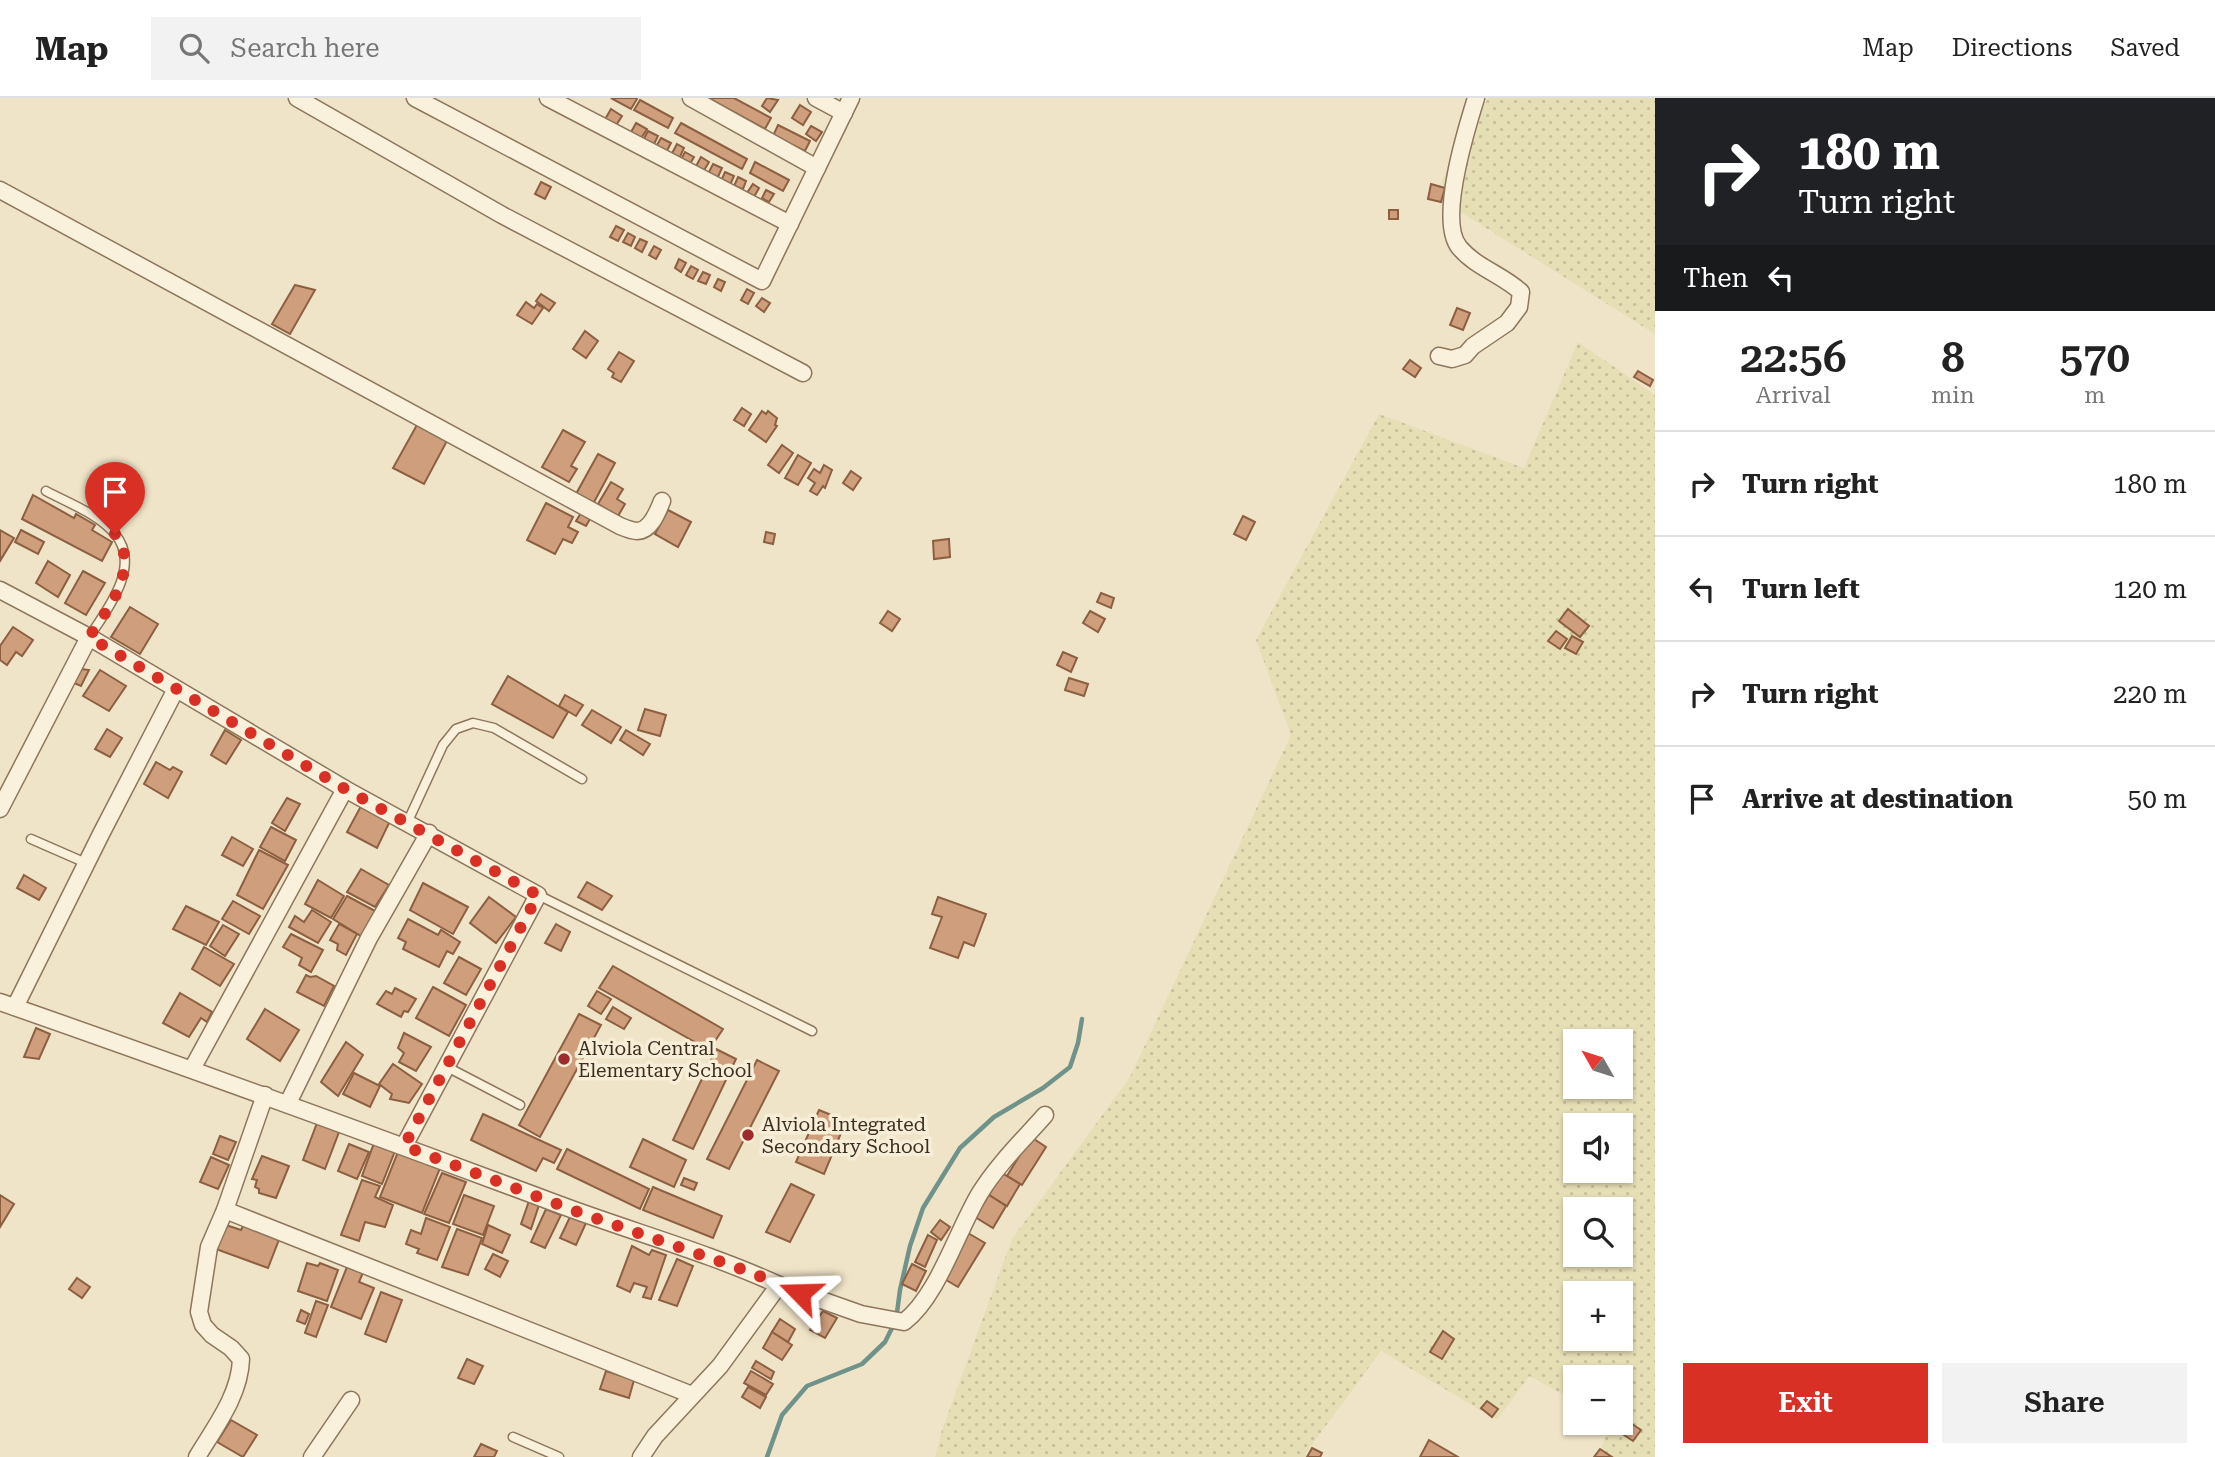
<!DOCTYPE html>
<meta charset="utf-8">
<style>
body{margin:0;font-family:"Roboto Serif",serif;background:#f2f2f2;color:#222;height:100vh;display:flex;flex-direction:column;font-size:26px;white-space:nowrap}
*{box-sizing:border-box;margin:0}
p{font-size:23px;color:#767676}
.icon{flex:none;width:38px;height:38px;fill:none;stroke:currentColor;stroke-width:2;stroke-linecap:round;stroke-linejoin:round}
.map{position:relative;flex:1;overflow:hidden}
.details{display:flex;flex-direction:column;background:#fff;width:560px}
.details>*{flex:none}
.banner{background:#202124;color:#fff;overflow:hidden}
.needle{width:46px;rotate:309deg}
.fabs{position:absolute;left:1563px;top:931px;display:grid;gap:14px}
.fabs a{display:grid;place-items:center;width:70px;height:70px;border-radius:0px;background:#fff;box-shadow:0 2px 5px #0004;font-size:35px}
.pin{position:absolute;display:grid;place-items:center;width:60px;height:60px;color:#fff;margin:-72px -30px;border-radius:50% 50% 50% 0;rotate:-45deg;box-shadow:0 0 7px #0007}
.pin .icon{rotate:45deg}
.me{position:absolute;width:77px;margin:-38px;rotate:292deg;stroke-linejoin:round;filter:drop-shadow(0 0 5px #0008)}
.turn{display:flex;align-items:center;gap:24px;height:147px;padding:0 28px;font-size:32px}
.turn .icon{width:91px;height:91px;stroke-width:2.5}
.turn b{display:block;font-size:49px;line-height:60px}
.then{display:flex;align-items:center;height:66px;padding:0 28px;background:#0003;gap:14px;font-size:26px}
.eta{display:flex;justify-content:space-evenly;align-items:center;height:119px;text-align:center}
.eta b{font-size:42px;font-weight:600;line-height:49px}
.primary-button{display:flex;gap:14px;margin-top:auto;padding:14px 28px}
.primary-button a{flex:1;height:80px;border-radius:0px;background:#d93025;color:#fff;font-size:28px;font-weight:600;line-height:80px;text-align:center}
.primary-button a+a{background:#f2f2f2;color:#222}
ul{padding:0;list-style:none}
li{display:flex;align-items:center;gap:21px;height:105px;padding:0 28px;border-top:2px solid #e0e0e0}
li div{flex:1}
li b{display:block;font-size:26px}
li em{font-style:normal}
header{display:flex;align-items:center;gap:42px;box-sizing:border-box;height:98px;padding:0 35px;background:#fff;border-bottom:2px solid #e0e0e0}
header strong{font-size:33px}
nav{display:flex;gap:38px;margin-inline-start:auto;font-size:24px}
.search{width:490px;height:63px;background:#f2f2f2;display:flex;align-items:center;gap:18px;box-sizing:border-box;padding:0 24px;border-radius:0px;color:#767676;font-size:26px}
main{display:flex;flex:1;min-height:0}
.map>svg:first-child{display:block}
.farmland{fill:url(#farmland-dots);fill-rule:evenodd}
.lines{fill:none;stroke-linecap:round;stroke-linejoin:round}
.stream{stroke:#6f938a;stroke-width:4.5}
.building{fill:#cf9f7d;stroke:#8d5f41;stroke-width:2}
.lane-casing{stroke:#8d765c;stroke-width:11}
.street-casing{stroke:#8d765c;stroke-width:19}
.lane{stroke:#faf1dc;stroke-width:8}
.street{stroke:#faf1dc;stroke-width:16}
.route{stroke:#d93025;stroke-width:12;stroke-dasharray:0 21.6}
.poi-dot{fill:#9e2a2b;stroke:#f7eed8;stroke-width:2.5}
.labels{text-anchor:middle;stroke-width:7;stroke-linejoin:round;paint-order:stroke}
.poi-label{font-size:19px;fill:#3d2e20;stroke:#f7eed8;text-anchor:start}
</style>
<header>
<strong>Map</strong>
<div class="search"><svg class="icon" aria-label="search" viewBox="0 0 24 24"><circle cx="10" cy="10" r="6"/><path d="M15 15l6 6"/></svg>Search here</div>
<nav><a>Map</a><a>Directions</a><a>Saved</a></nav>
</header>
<main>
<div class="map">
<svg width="1655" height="1359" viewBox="0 0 1655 1359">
<defs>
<pattern id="farmland-dots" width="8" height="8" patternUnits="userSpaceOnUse" patternTransform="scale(1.75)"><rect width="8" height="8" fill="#e6deb5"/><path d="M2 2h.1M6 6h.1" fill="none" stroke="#c6bf9b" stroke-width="1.8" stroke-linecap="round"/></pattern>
</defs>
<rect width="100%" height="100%" fill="#f0e4c8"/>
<g class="farmland">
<polygon points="1488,0 1655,0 1655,236 1459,113 1441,84"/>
<path d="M1578 244 1655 297V1359H1598L1611 1325H1620V1279H1575V1303L1529 1278 1497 1322 1381 1253 1305 1356 1308 1359H935L942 1332 1012 1141 1130 979 1291 637 1256 542 1379 316 1524 370ZM1575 943H1620V989H1575ZM1575 1027H1620V1073H1575ZM1575 1111H1620V1157H1575ZM1575 1195H1620V1241H1575Z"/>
</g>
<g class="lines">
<polyline class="stream" points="767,1359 782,1317 807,1288 862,1266 885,1244 896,1222 900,1192 910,1148 923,1110 960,1050 994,1019 1043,990 1070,969 1078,945 1082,921"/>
</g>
<g class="building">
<polygon points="611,0 636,0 637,1 631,11"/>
<polygon points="708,0 734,0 771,20 765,31"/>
<polygon points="767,0 778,2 770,14 762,8"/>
<polygon points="640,2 673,20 668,30 634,12"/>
<polygon points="800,7 811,14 803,27 792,20"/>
<polygon points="611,11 622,18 615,29 604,23"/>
<polygon points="636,25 647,31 640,42 630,36"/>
<polygon points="681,25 747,61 742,71 675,35"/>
<polygon points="778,27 810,43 805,53 773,38"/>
<polygon points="811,28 822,34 816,43 806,36"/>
<polygon points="648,33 658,38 652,50 642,44"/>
<polygon points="661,40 671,45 664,58 654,52"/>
<polygon points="677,46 684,50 678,63 670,59"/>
<polygon points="685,54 694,59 688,69 679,65"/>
<polygon points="701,59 709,64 703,74 695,70"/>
<polygon points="755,64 789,82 783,93 750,75"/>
<polygon points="713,66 722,70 717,81 708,76"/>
<polygon points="725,74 734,78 730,87 721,83"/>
<polygon points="738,79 746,83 743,91 734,88"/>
<polygon points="541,84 551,89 545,101 535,96"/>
<polygon points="753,86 759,90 754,99 747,95"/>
<polygon points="1431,86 1445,90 1441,104 1428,101"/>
<polygon points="766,92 774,96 769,104 762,100"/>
<rect x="1389" y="112" width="9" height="9"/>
<polygon points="616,128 624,132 618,143 610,139"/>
<polygon points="628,135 635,139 631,148 623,144"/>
<polygon points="640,141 647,144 642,154 635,150"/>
<polygon points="654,148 661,152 656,161 649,157"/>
<polygon points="679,161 686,165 681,174 675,170"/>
<polygon points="691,168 698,172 693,181 686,177"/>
<polygon points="703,174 710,177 706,186 698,183"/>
<polygon points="718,181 725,184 721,193 714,189"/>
<polygon points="295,187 315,192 290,236 272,226"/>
<polygon points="747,191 754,195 748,206 741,202"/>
<polygon points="541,196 555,205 549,213 536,203"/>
<polygon points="762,200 770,205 764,214 756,208"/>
<polygon points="526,204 534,210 537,206 543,210 532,226 517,217"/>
<polygon points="1457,210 1470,215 1463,232 1450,227"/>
<polygon points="585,233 598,243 586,260 573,251"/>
<polygon points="619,254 634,263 621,284 612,279 614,275 608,271"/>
<polygon points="1410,262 1421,270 1415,279 1403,271"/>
<polygon points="1638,273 1653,282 1650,288 1634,279"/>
<polygon points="742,310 751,316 744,328 734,322"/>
<polygon points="762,313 766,316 768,313 777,320 775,327 777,328 766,344 749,332"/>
<polygon points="418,325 448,341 424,386 393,370"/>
<polygon points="563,332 585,344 571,368 577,371 569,384 542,369"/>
<polygon points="782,347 793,355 779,375 768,367"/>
<polygon points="598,356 615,365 593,406 576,396"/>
<polygon points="798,357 811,365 798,387 785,380"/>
<polygon points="824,367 832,372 825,390 823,388 817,397 810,393 815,385 808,380 814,371 820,375"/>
<polygon points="851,373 861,380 853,392 843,385"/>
<polygon points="611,384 623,391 617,401 625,406 618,418 598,406"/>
<polygon points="121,392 136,402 124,420 110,414 112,410 110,407"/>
<polygon points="33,397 74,420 76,416 95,427 92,432 112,444 102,463 22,421"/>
<polygon points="546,405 573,419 568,429 578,434 572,445 563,441 555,456 527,442"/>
<polygon points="668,412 691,424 678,449 655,436"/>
<polygon points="581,415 590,421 586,428 576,423"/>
<polygon points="1243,418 1255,424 1246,442 1234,436"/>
<polygon points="0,432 14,440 0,463"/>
<polygon points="21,432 44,444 38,456 15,444"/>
<polygon points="766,434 775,436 773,446 764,444"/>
<polygon points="949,441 950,459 934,461 933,443"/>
<polygon points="48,463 70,477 58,499 36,485"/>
<polygon points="83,473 105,485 86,517 65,505"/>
<polygon points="1101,495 1114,500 1111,510 1097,504"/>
<polygon points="130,509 158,526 140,556 111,539"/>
<polygon points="1568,511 1589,528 1580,539 1559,523"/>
<polygon points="888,513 900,521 892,533 880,525"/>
<polygon points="1090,513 1105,521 1098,534 1083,525"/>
<polygon points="13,529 33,542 22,558 16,554 7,567 0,562 0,548"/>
<polygon points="1556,533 1567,541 1560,551 1548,543"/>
<polygon points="1572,538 1583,544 1576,556 1565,550"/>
<polygon points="1063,554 1077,560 1071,574 1057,567"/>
<polygon points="81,571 89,572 81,588 74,585"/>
<polygon points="100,572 126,588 109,613 83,598"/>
<polygon points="508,578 568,614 553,640 492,606"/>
<polygon points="1069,580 1088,586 1084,598 1065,592"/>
<polygon points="565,597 583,607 576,618 559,608"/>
<polygon points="645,611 666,617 660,638 638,632"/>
<polygon points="592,612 621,629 611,645 582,627"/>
<polygon points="107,631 122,640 110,659 95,651"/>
<polygon points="225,632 241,642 226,666 211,657"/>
<polygon points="626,632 650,646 643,657 620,642"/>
<polygon points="156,664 170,672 173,669 182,674 168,700 144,686"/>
<polygon points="287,700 300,706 285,733 272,725"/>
<polygon points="361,708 390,723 377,750 347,734"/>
<polygon points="271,729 296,742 285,763 260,749"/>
<polygon points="232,739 253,751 243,768 222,757"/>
<polygon points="259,752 288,767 263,811 237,797"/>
<polygon points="361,771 389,787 375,809 347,794"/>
<polygon points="24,777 46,790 39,802 17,790"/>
<polygon points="318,782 344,798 331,820 305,806"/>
<polygon points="587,784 612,798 602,812 578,799"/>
<polygon points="423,785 468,809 453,836 410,812"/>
<polygon points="347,798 377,814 364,840 333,821"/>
<polygon points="489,799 516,819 496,845 470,825"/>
<polygon points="938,799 986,816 974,848 964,844 958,860 930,850 942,819 932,816"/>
<polygon points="233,803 260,818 249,836 222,821"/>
<polygon points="186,808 219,824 206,847 173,831"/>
<polygon points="312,812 331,824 318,845 289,829 295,818 304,824"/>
<polygon points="408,821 438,837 441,832 460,844 453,856 447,853 439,869 403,851 406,844 398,840"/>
<polygon points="339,826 357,836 346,857 337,852 338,846 330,842"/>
<polygon points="556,826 570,834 561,853 545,845"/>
<polygon points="223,827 239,836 225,858 210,848"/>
<polygon points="291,836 323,852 311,874 299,867 302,860 283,849"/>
<polygon points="204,849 234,866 220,888 192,871"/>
<polygon points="459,859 481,871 466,897 444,885"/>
<polygon points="613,868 723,931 709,952 599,890"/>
<polygon points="306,877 310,879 316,878 334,888 324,908 297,894"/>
<polygon points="433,889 466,907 449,938 416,920"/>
<polygon points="395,890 416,901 408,914 404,913 401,919 377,906 386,893 392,896"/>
<polygon points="597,893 611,901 601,916 588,908"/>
<polygon points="180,895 212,914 207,924 201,920 189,939 163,925"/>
<polygon points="613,909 631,920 624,931 606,921"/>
<polygon points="265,911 299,932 280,963 247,941"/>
<polygon points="579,916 601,927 540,1039 519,1027"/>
<polygon points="36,930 50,936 39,961 24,959"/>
<polygon points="404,935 431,949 416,973 399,964 404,955 398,950"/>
<polygon points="346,944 363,957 338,998 321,984"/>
<polygon points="716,951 736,961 693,1051 673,1042"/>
<polygon points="757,962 779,973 729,1071 707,1061"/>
<polygon points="393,966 422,986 409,1005 390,1001 392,996 379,986"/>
<polygon points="354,975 380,988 370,1009 343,996"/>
<polygon points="819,1012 846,1023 824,1076 796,1064"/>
<polygon points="483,1016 561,1052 554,1065 543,1060 536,1073 471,1042"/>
<polygon points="317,1025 339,1034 325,1071 303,1062"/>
<polygon points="220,1038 236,1044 228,1062 213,1056"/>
<polygon points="1031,1039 1046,1049 1022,1087 1007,1078"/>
<polygon points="643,1041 686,1062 674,1089 630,1069"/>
<polygon points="374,1045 395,1053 382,1086 362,1078"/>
<polygon points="349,1046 369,1054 357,1081 338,1073"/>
<polygon points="567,1051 649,1091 640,1111 557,1071"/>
<polygon points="398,1054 440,1070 422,1115 380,1099"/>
<polygon points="262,1058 289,1068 276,1100 259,1095 259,1091 255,1089 257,1082 252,1081"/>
<polygon points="211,1059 229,1067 218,1091 200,1084"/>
<polygon points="442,1075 466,1084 449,1125 424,1116"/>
<polygon points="1002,1075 1020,1086 1007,1108 989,1097"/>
<polygon points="684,1080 697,1085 694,1092 681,1087"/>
<polygon points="362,1082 380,1088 375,1099 393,1107 385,1129 365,1124 359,1143 341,1137"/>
<polygon points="791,1086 814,1097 790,1144 766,1134"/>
<polygon points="653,1089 722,1118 713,1140 643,1112"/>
<polygon points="0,1097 14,1106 0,1129"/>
<polygon points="464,1097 494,1108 483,1137 453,1126"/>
<polygon points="989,1097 1006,1108 993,1130 975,1119"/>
<polygon points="529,1103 539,1107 531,1131 521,1126"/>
<polygon points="546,1111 561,1117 545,1150 531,1144"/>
<polygon points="570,1119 586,1125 576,1147 560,1140"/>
<polygon points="426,1120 450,1129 437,1162 417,1155 419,1151 406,1146 411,1132 421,1136"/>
<polygon points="940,1122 950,1129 941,1142 931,1134"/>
<polygon points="245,1124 280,1139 268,1170 213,1150 223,1126 241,1132"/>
<polygon points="488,1127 510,1137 502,1155 482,1146"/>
<polygon points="457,1131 482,1140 468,1177 442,1169"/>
<polygon points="968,1135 985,1145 958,1189 941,1179"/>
<polygon points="928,1137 937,1142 925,1169 915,1164"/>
<polygon points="632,1148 649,1157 652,1152 666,1157 651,1201 643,1199 647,1189 634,1185 630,1194 617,1188"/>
<polygon points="493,1156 508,1163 500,1179 485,1171"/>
<polygon points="677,1161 693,1168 677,1208 659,1202"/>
<polygon points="349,1164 364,1172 359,1184 374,1190 361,1221 331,1209"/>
<polygon points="307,1165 318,1168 320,1165 338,1172 327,1203 298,1193"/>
<polygon points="912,1166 926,1173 916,1193 902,1186"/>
<polygon points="77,1180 90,1189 82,1200 69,1191"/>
<polygon points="381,1194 402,1202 386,1244 365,1236"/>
<polygon points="316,1203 328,1207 316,1239 305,1235"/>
<polygon points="301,1212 309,1216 305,1226 297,1223"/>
<polygon points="823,1213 837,1220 825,1240 810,1232"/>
<polygon points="780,1221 795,1231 788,1244 772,1234"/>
<polygon points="1443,1233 1454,1241 1442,1261 1430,1254"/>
<polygon points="772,1234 792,1247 782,1262 763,1250"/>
<polygon points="467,1261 483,1268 474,1286 458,1280"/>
<polygon points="756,1263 774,1274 771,1281 752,1270"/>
<polygon points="606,1273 634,1282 629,1300 600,1291"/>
<polygon points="751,1273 773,1286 766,1297 744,1285"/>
<polygon points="748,1289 766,1299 760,1310 742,1299"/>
<polygon points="1487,1303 1498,1311 1492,1319 1481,1310"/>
<polygon points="1620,1318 1641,1332 1633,1343 1612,1329 1615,1325 1620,1325"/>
<polygon points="231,1322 257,1337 243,1359 217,1344"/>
<polygon points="1429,1342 1458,1359 1420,1359"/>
<polygon points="481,1346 497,1353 494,1359 474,1359"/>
<polygon points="1312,1350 1322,1355 1320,1359 1307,1359"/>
<polygon points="1600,1351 1612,1359 1594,1359"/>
</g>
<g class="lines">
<defs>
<g id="lane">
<path d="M46 393C68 405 99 416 115 436 142 468 107 512 89 539"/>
<polyline points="408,723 443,647 456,631 473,625 494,630 582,681"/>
<polyline points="31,741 86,765"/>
<polyline points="538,797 812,933"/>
<polyline points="447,969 520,1007"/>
<polyline points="513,1339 559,1359"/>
</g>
<g id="street">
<polyline points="297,0 502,117 803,275"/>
<polyline points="415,0 762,183 851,0"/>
<polyline points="548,0 790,126"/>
<polyline points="691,0 817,70"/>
<polyline points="816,0 844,15"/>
<path d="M0 92 620 428C625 430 632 433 637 433 651 433 658 413 662 403"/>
<path d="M1439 258 1452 261 1465 257 1473 248 1507 225 1519 209 1521 194C1503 177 1475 169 1459 149 1438 122 1466 32 1476 0"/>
<polyline points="0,492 89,539 345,691 538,797 404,1048"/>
<polyline points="0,711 89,539"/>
<path d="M0 904C186 969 370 1036 555 1105 629 1133 707 1154 779 1187L720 1268 655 1338 641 1359"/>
<polyline points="15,909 101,736 176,591"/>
<polyline points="192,971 345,691"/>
<polyline points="288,1005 369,840 429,735"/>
<polyline points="225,1112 692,1297"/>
<path d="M779 1187 861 1216 904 1224C938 1198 957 1133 980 1095 998 1066 1023 1042 1045 1017"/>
<path d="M197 1359C215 1329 240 1297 241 1261L231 1250 212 1237 203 1227 199 1214 209 1149 225 1112 265 997"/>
<polyline points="312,1359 351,1302"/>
</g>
</defs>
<use href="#lane" class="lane-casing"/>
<use href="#street" class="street-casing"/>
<use href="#lane" class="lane"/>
<use href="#street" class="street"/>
</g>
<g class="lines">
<path class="route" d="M115 436C118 440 122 446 123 451 131 484 105 515 89 539L345 691 538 797 404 1048 578 1114 750 1174 800 1195"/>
</g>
<g class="poi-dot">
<circle cx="564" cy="961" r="7"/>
<circle cx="748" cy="1037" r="7"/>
</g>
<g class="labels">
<g class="poi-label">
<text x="578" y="957">Alviola Central<tspan x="578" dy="22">Elementary School</tspan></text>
<text x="762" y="1033">Alviola Integrated<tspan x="762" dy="22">Secondary School</tspan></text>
</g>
</g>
</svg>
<div class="fabs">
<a><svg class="needle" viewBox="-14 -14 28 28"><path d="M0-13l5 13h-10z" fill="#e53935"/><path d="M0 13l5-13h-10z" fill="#767676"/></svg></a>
<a><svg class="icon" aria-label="sound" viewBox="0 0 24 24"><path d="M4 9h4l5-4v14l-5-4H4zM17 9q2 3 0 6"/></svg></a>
<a><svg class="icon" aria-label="search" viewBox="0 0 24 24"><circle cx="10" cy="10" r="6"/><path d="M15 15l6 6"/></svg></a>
<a>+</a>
<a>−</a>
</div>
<div class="pin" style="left:115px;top:436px;background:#d93025"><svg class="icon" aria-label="arrive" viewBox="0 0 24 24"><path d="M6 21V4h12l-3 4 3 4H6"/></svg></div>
<svg class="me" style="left:800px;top:1195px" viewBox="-20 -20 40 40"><path d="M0-17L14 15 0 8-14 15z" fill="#d93025" stroke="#fff" stroke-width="4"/></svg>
</div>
<section class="details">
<div class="banner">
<div class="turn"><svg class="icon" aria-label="right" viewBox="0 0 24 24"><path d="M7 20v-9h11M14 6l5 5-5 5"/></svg><div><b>180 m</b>Turn right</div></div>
<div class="then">Then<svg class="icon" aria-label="left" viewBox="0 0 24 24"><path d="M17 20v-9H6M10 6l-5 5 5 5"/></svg></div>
</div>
<div class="eta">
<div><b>22:56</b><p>Arrival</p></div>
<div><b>8</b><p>min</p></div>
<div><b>570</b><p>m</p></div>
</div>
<ul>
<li><svg class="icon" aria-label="right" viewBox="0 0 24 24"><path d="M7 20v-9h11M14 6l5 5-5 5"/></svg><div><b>Turn right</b></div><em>180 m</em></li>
<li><svg class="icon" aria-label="left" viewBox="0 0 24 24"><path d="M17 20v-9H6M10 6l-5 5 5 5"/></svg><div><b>Turn left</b></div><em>120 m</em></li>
<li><svg class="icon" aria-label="right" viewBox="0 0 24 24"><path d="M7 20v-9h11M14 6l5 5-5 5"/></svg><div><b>Turn right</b></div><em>220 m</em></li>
<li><svg class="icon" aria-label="arrive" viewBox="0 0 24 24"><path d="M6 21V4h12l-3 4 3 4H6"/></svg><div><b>Arrive at destination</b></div><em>50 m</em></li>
</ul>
<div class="primary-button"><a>Exit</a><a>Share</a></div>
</section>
</main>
